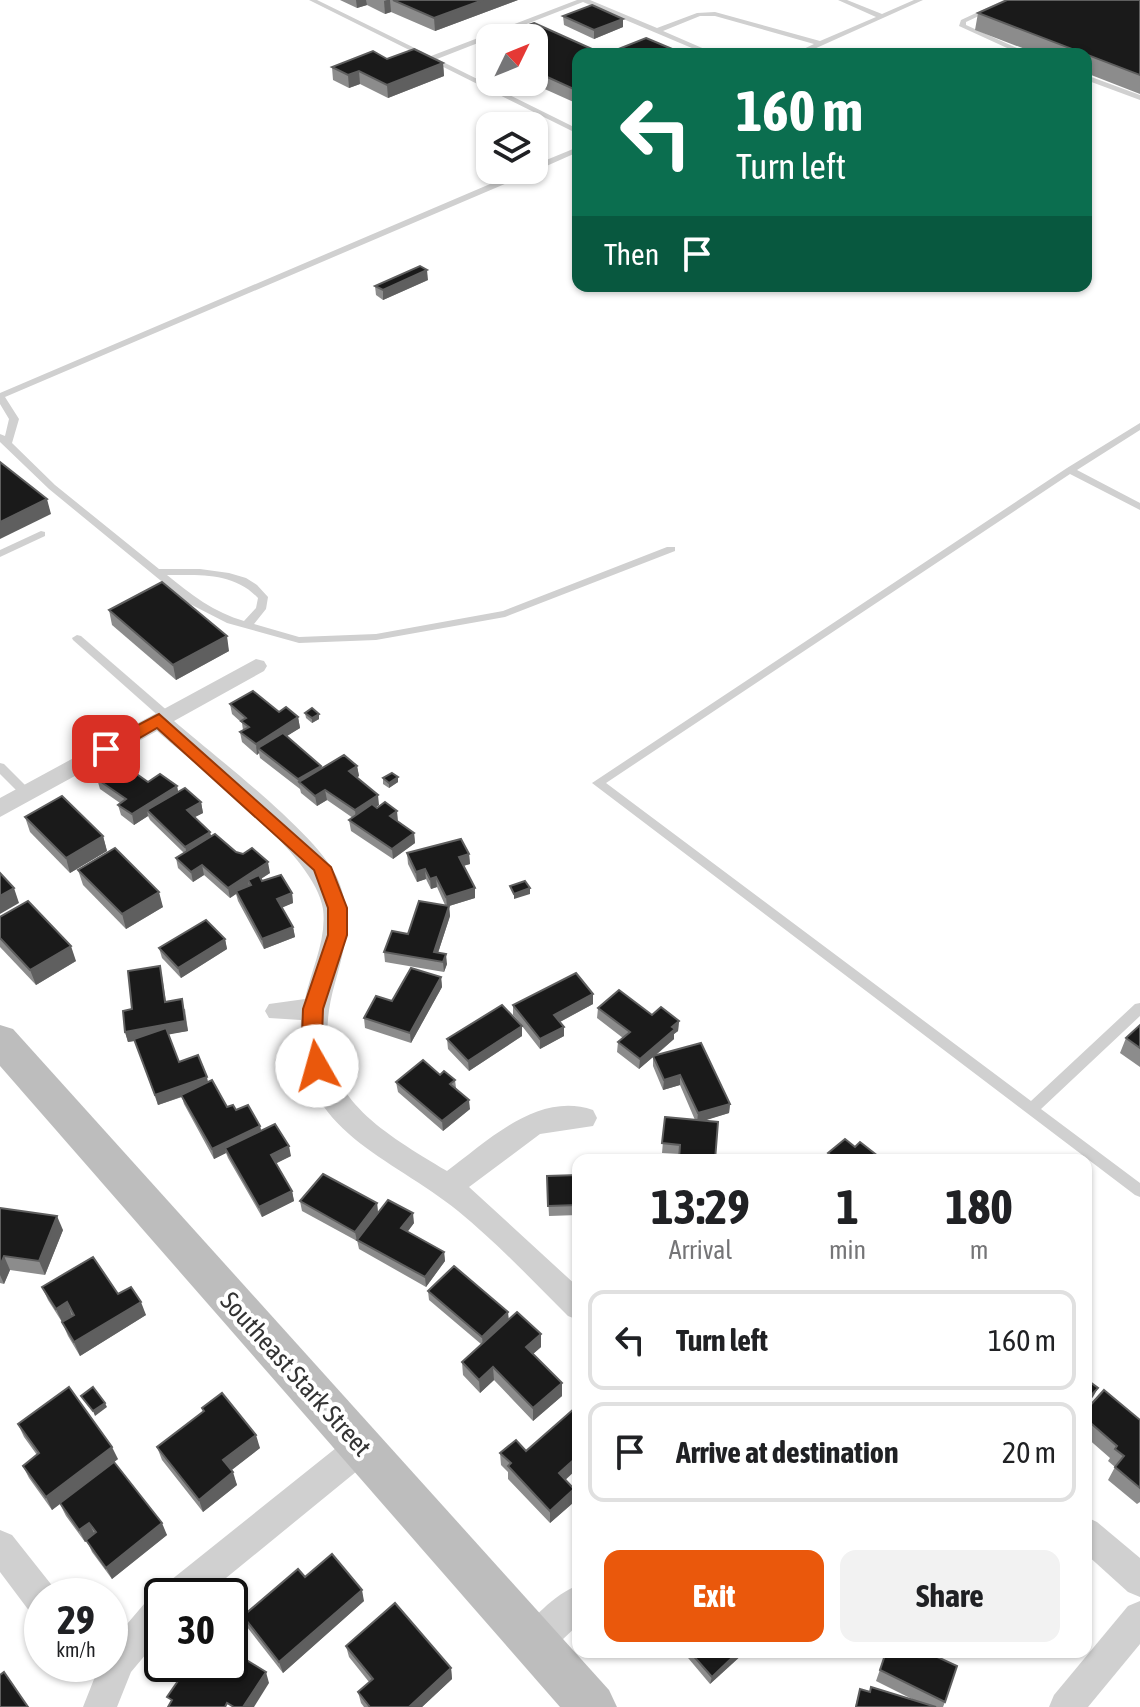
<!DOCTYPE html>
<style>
body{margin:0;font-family:"Asap Condensed",sans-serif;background:#f2f2f2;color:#202124;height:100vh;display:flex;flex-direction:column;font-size:30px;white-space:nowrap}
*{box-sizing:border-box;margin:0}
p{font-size:26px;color:#757577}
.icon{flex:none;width:44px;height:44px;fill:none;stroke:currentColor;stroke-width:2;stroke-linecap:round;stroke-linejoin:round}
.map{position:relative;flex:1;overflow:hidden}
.panel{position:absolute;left:572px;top:1154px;width:520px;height:504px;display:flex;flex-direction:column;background:#fff;border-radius:16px;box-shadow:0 2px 6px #0004}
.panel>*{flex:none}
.guide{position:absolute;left:572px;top:48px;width:520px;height:244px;border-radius:16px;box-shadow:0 2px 6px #0004;background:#0b6e4f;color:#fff;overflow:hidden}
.needle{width:52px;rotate:47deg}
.buttons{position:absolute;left:476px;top:24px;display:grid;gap:16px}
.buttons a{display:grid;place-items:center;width:72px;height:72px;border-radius:16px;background:#fff;box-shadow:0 2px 6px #0004;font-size:40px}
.speed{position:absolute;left:24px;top:1578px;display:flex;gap:16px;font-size:40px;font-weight:700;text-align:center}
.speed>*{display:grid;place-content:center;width:104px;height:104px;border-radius:50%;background:#fff;box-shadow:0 2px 6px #0004;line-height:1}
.speed small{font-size:20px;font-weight:400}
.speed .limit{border:4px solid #111;border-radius:12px;background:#fff;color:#111}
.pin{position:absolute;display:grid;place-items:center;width:68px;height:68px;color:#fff;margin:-34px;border-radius:16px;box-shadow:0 4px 12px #0006}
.me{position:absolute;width:88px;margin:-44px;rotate:353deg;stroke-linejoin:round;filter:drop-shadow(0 0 6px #0008)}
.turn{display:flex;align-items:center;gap:28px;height:168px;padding:0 32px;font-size:36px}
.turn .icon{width:104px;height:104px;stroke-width:2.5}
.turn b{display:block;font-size:56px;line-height:68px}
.then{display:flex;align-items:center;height:76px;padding:0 32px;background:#0003;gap:16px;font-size:30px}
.eta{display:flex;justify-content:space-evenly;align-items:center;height:136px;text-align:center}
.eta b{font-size:48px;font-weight:700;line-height:56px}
.cta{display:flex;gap:16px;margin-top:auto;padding:16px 32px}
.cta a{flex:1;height:92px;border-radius:16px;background:#ea580c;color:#fff;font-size:32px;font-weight:700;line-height:92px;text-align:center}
.cta a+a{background:#f2f2f2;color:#202124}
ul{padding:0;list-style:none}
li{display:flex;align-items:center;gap:24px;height:100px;margin:0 16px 12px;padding:0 16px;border:4px solid #e0e0e0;border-radius:16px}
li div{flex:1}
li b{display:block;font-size:30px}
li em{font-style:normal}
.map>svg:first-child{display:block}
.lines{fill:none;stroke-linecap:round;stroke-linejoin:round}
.service{fill:#d0d0d0;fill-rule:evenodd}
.minor{fill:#d0d0d0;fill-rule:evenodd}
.secondary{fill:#bdbdbd;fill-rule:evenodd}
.wall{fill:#8c8c8c}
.shaded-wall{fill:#5f5f5f}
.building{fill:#1a1a1a;stroke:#5f5f5f;stroke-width:2}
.route{fill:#ea580c;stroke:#983908;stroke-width:2}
.labels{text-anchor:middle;stroke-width:8;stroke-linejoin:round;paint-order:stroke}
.near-street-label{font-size:26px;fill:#333;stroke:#fff}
</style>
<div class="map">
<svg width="1140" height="1707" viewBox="0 0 1140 1707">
<rect width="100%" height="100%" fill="#fff"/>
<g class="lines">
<g class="service">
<polygon points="309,0 317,0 431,56 577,0 590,0 657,28 697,13 715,12 820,41 876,17 838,0 847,0 882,14 914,0 923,0 803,54 793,54 814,44 715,16 700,16 663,31 716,54 706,54 583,2 437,59 578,129 578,134"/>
<polygon points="1004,0 1013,0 966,22 966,25 1030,54 1020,54 959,26 961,20"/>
<polygon points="1086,75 1140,95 1140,100 1086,80"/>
<path d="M578 147V152L533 172 5 397 19 419 12 443 55 485 159 569H200L229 573 246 578 257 585 268 597 266 609 254 624 299 637 376 634 503 611 667 547H675V551L505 617 376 640 299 643 227 623 188 603 49 489 0 442V434L5 436 9 419 0 404V393L523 170H534V165ZM167 575C199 575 234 572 258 598L256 608 244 621C215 613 190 594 167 575Z"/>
<polygon points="1140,423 1140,430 1077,470 1140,503 1140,510 1070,474 606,783 1031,1101 1135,1004 1140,1003 1140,1016 1041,1109 1140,1183 1140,1197 1135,1195 592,783 1067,468"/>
<polygon points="41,531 45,532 45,536 0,557 0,550"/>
<polygon points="77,635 81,636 170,713 172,716 170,719 162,719 73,640 72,638"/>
<polygon points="0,763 4,764 31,791 33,794 31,797 23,797 0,774"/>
</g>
<g class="minor">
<path d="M256 659 264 661 267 666 264 671 174 721C214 756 323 838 339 882 353 918 345 948 335 983 305 1087 369 1124 447 1171 487 1142 537 1091 593 1110L597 1118 593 1126 540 1134 469 1187 578 1287V1320L568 1316C532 1280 497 1243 458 1211 388 1154 295 1131 301 1020L269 1018 265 1011 269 1004 305 999C311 970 327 940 323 909 315 854 200 769 157 731L0 817V798Z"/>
<polygon points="362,1432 373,1436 378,1447 373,1458 204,1596 162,1596 162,1635 131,1672 117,1707 83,1707 100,1664 110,1664 110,1644 150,1597 163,1593 166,1584 351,1436"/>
<polygon points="1086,1517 1097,1522 1140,1558 1140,1597 1128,1592 1086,1554"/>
<polygon points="0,1530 12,1535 54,1588 57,1596 42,1596 42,1617 30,1612 0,1572"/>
<path d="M578 1585V1625L547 1654 535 1659 523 1654 518 1642C527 1620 556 1594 578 1585Z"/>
<polygon points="1140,1601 1140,1644 1088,1707 1049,1707 1054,1695 1128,1606"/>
</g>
<polygon class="secondary" points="0,1025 13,1029 609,1690 617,1707 560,1707 0,1066"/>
</g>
<g class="wall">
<polygon points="340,0 518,0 435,31 391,12 385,14 367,5 357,8"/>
<polygon points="1140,0 1140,94 1086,73 1086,54 1038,54 975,30 978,13"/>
<polygon points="563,16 623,27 594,39 564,25"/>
<polygon points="534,23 603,54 578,54 578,104 529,82 534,82 534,38 506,38 506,33"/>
<polygon points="387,59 443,63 444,76 388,98 360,84 349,88 333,80 332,67"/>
<polygon points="428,280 383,300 376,295 375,286"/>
<polygon points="109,610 229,651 176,680 112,625"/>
<polygon points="230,704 279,712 298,717 300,728 286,736 321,766 322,769 357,766 359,776 356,778 379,805 376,807 398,821 414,833 415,843 393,859 351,831 349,820 353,818 327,800 317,806 301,793 300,789 260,758 259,753 257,755 242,742 240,732 243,730 242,723 232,714"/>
<polygon points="305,713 319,719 312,723 306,718"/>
<polygon points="383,778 398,782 389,788 383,784"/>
<polygon points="97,779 148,782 177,786 178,792 201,802 203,813 195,817 211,836 270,873 261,879 262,881 292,893 293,903 282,907 293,927 295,937 264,949 238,901 236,894 230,898 204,875 193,882 178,868 176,858 184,853 150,820 148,816 134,825 121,815 118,805 120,803 100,789"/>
<polygon points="25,817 103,836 107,851 70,873 30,832"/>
<polygon points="407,853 469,854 470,864 463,866 475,898 449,906 450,916 438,953 447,964 444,972 385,962 384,952 445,905 437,887 431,889 426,879 417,882 408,864"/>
<polygon points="78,870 163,907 126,929 83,885"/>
<polygon points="0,917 76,961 36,985 0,947"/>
<polygon points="225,939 227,949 181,978 162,958 159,948"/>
<polygon points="162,976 166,1002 185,1009 188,1031 168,1034 179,1062 208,1082 227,1107 236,1110 260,1126 261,1130 291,1156 276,1163 292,1191 294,1201 262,1217 228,1158 226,1153 214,1159 184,1104 182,1097 158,1105 135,1041 128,1042 125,1032 132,1009"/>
<polygon points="441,977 442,987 411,1043 365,1028 364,1018 392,1001"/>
<polygon points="593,1004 560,1022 564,1027 564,1036 540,1049 522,1026 522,1036 469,1071 448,1049 447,1039 521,1024 513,1015 513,1005"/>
<polygon points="598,1008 652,1015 679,1021 678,1031 674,1034 674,1039 655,1056 730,1104 729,1113 705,1120 680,1154 662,1153 665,1117 695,1120 680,1085 663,1090 653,1066 653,1057 639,1069 617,1052 618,1042 623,1038 597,1018"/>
<polygon points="1140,1025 1140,1067 1120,1053 1126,1038"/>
<polygon points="440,1075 455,1080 456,1088 470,1109 443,1131 398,1092 396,1082"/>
<polygon points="855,1147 883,1160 827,1160 828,1153"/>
<polygon points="578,1175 578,1215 549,1216 547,1176"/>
<polygon points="300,1201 377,1203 378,1213 414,1223 407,1232 444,1252 445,1261 426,1287 359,1249 357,1240 357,1241 302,1211"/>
<polygon points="0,1208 63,1230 45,1275 10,1270 4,1284 0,1283"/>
<polygon points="42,1287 118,1294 146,1315 80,1356 68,1336 62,1322 48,1300"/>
<polygon points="428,1291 509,1319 541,1334 541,1347 533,1354 562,1396 533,1421 494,1380 480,1393 463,1375 462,1362 481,1344 429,1300"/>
<polygon points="202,1408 260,1448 231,1470 237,1485 203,1512 162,1460 157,1447 203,1412"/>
<polygon points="1086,1410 1140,1420 1140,1502 1137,1504 1108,1480 1115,1467 1108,1461 1110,1458 1086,1437"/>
<polygon points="18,1424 118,1459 114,1462 167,1535 112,1579 92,1552 87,1541 85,1542 66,1516 60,1504 52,1510 29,1478 23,1466 37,1455 24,1437"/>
<polygon points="526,1451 565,1480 574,1489 574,1502 550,1523 508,1479 508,1472 501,1465 500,1453"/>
<polygon points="305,1577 364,1601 283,1673 247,1627 243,1616"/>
<polygon points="346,1646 451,1668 452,1679 422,1707 364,1707 361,1703 358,1692 369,1682 349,1657"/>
<polygon points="683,1652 745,1652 710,1684"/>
<polygon points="886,1652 933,1655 945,1702 943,1707 855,1707 860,1689 916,1701 876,1681"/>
</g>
<g class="shaded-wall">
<polygon points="356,0 366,0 367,5 357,8"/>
<polygon points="387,0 390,0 391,12 385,14 384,1"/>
<polygon points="483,0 518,0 435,31 434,18"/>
<polygon points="623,19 623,27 594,39 594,30"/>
<polygon points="443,63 444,76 388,98 387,85"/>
<polygon points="359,71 360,84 349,88 348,75"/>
<polygon points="427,270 428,280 383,300 383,290"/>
<polygon points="47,499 51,514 0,539 0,522"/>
<polygon points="227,636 229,651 176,680 173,665"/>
<polygon points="319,714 319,719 312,723 312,718"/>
<polygon points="298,717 300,728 263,751 258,748 259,753 257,755 256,744"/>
<polygon points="321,766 323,776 299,782 300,789 298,779"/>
<polygon points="357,766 359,776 350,782 349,771"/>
<polygon points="398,777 398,782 389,788 389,783"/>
<polygon points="177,786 179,796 147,810 148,816 134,825 132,814"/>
<polygon points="325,790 327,800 317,806 315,796"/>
<polygon points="378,795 379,805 356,820 355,810"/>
<polygon points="201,802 203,813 189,820 187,810"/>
<polygon points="397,811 398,821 391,826 390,816"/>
<polygon points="210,832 213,842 188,857 185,847"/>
<polygon points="414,833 415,843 393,859 392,849"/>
<polygon points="103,836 107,851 70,873 66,858"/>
<polygon points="469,854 470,864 459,867 459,857"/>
<polygon points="268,862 270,873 251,885 248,880 249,886 236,891 236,894 230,898 228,888"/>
<polygon points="202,865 204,875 193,882 191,872"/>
<polygon points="425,869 426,879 417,882 416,872"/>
<polygon points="436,877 437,887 431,889 430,879"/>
<polygon points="14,888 19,903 0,914 0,896"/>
<polygon points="475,888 475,898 449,906 450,916 435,962 434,952 447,907 446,897"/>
<polygon points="530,888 530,894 514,899 514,894"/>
<polygon points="159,892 163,907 126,929 122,914"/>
<polygon points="292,893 293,903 279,909 277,899"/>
<polygon points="293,927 295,937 264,949 262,939"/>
<polygon points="225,939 227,949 181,978 178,968"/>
<polygon points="71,946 76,961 36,985 30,970"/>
<polygon points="446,954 447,964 444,972 443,962"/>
<polygon points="441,977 442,987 411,1043 410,1033"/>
<polygon points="593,994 593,1004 554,1025 554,1015"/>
<polygon points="182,999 188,1031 128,1042 125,1032"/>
<polygon points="679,1021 678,1031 674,1034 674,1039 639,1069 640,1059"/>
<polygon points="522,1026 522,1036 469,1071 468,1061"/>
<polygon points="564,1027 564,1036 540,1049 540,1039"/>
<polygon points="680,1075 680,1085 663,1090 664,1080"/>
<polygon points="207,1077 209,1087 158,1105 155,1095"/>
<polygon points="469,1100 470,1109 443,1131 442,1121"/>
<polygon points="730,1104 729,1113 697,1123 698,1113"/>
<polygon points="260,1126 262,1135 225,1148 226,1153 214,1159 212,1149"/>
<polygon points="289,1146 291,1156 273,1165 271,1155"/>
<polygon points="292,1191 294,1201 262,1217 259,1207"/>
<polygon points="377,1203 378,1213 357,1241 355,1232"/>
<polygon points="413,1213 414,1223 403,1238 401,1228"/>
<polygon points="57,1216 63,1230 45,1275 39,1261"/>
<polygon points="444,1252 445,1261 426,1287 425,1277"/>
<polygon points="4,1256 10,1270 4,1284 0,1275 0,1266"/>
<polygon points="67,1302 72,1316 62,1322 56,1309"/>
<polygon points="141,1302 146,1315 80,1356 74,1342"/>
<polygon points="508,1312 509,1321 483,1346 482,1337"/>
<polygon points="541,1334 541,1347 526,1360 526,1347"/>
<polygon points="493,1367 494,1380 480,1393 479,1380"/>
<polygon points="562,1383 562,1396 533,1421 533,1408"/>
<polygon points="1098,1388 1093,1397 1086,1405 1086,1401"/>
<polygon points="105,1403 107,1407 95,1416 93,1411"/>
<polygon points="256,1435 260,1448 228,1473 223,1460"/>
<polygon points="112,1447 118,1459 52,1510 46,1497"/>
<polygon points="578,1456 578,1468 559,1486 559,1473"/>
<polygon points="233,1472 237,1485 203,1512 199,1500"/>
<polygon points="574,1489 574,1502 550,1523 550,1511"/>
<polygon points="89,1523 95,1535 85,1542 79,1530"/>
<polygon points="162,1523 167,1535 112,1579 106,1568"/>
<polygon points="362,1590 364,1601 283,1673 279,1662"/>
<polygon points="738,1652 745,1652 710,1684 712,1677"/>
<polygon points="451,1668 452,1679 422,1707 409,1707"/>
<polygon points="266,1672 269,1683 254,1707 243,1707"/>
</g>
<g class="building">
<polygon points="393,0 483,0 434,18"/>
<polygon points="1007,0 1140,0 1140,75 978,13"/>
<polygon points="592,5 623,19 594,30 563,16"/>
<polygon points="534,23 603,54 578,54 578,91 534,71 534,38 517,38 506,33"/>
<polygon points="646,38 684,54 606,54"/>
<polygon points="414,49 443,63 387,85 359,71 348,75 332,67 373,51 387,59"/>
<polygon points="420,266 427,270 383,290 375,286"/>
<polygon points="0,462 47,499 0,522"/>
<polygon points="162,582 227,636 173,665 109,610"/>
<polygon points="253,691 279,712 286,707 298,717 256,744 240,732 249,727 241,721 246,718 230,704"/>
<polygon points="312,708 319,714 312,718 305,713"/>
<polygon points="283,733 321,766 298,779 258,748"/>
<polygon points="344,755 357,766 349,771 378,795 355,810 325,790 315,796 299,782"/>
<polygon points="121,763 148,782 160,774 177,786 132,814 118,805 126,799 97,779"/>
<polygon points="392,773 398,777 389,783 383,778"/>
<polygon points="185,788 201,802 187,810 210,832 185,847 147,810"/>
<polygon points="62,796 103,836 66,858 25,817"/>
<polygon points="385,802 397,811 390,816 414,833 392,849 349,820 372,804 377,808"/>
<polygon points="215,834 236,852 243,854 252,848 268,862 228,888 202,865 191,872 176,858"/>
<polygon points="461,839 469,854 459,857 475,888 446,897 436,877 430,879 425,869 416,872 407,853"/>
<polygon points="115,848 159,892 122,914 78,870"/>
<polygon points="0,873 14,888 0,896"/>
<polygon points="259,875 262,881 281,875 292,893 277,899 293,927 262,939 236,891 251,885 248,880"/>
<polygon points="525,881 530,888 514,894 510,886"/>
<polygon points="28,901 71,946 30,970 0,938 0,917"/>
<polygon points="419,901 449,906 434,952 446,954 443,962 384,952 392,931 408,934"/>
<polygon points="206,920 225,939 178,968 159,948"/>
<polygon points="160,966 165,1002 182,999 185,1021 125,1032 123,1011 132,1009 128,971"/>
<polygon points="411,968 441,977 410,1033 364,1018 376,996 392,1001"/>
<polygon points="576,973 593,994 554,1015 564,1027 540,1039 513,1005"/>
<polygon points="619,990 652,1015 661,1007 679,1021 672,1027 675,1029 640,1059 618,1042 630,1032 598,1008"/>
<polygon points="502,1005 522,1026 468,1061 447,1039"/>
<polygon points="1140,1025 1140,1048 1126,1038"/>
<polygon points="166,1028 179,1062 198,1055 207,1077 155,1095 134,1039"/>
<polygon points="701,1043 730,1104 698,1113 680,1075 664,1080 653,1056"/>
<polygon points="423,1060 440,1075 444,1071 455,1080 450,1084 469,1100 442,1121 396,1082"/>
<polygon points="212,1080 227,1107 233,1105 236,1110 248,1105 260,1126 212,1149 181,1095"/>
<polygon points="665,1117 718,1122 715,1160 679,1160 680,1145 662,1143"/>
<polygon points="275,1124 289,1146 271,1155 292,1191 259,1207 225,1148"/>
<polygon points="845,1139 855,1147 860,1142 883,1160 836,1160 828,1153"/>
<polygon points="323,1174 377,1203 355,1232 300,1201"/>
<polygon points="578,1175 578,1205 548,1206 547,1176"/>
<polygon points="388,1200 413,1213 401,1228 444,1252 425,1277 357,1240"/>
<polygon points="0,1208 57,1216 39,1261 4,1256 0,1266"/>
<polygon points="93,1257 118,1294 131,1287 141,1302 74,1342 62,1322 74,1315 67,1302 56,1309 42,1287"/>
<polygon points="454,1266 508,1312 482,1337 428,1291"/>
<polygon points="517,1312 541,1334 526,1347 562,1383 533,1408 493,1367 479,1380 462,1362"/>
<polygon points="1086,1379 1098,1388 1086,1401"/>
<polygon points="69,1387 112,1447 46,1497 23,1466 39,1453 18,1424"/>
<polygon points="93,1387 105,1403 93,1411 81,1396"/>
<polygon points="1104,1390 1140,1420 1140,1488 1115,1467 1124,1456 1115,1449 1117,1446 1086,1419 1086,1410"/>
<polygon points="222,1393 256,1435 223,1460 233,1472 199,1500 157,1447 204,1411 202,1408"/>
<polygon points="576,1407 578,1409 578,1456 559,1473 574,1489 550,1511 508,1466 511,1463 500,1453 516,1440 526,1451"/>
<polygon points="114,1462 162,1523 106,1568 86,1540 96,1532 89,1523 79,1530 60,1503"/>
<polygon points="332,1554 362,1590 279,1662 243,1616 298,1569 305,1577"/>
<polygon points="395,1603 451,1668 409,1707 370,1707 358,1692 373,1679 346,1646"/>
<polygon points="230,1650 266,1672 243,1707 234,1707 227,1703 225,1707 168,1707 172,1700 167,1697 189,1665 195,1668 197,1664 230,1664"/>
<polygon points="690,1652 738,1652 712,1677"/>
<polygon points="886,1652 935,1652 933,1655 957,1666 945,1702 880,1670"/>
<polygon points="4,1672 28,1707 0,1707 0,1675"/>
<polygon points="871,1687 936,1707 856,1707 860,1689 870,1692"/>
</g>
<polygon class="route" points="159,714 331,867 347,908 347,935 323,1009 322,1036 328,1066 325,1072 310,1072 302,1036 303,1009 328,935 328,908 314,870 157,728 112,754 100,754 100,745"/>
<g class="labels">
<g class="near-street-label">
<text transform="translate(296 1374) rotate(48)" y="9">Southeast Stark Street</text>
</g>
</g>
</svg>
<div class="buttons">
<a><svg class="needle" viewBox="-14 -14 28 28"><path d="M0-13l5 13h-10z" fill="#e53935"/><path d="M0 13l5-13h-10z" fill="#757577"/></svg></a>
<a><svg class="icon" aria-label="layers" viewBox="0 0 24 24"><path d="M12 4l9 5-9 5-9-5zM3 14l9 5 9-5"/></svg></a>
</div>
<div class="speed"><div>29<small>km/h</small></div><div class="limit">30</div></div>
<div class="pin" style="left:106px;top:749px;background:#d93025"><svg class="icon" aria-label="arrive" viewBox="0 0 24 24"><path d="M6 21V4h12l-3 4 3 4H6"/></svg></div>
<svg class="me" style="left:317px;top:1066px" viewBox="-20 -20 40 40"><circle r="19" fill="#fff"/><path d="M0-13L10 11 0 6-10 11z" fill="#ea580c"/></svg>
<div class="guide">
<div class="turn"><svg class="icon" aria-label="left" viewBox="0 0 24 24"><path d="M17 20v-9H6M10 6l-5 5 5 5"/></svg><div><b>160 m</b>Turn left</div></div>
<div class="then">Then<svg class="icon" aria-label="arrive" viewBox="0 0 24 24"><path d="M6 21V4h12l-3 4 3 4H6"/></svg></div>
</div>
<section class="panel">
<div class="eta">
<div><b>13:29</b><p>Arrival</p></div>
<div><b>1</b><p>min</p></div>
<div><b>180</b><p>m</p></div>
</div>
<ul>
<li><svg class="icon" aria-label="left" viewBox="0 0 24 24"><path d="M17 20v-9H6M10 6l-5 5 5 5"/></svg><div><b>Turn left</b></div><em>160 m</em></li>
<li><svg class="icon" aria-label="arrive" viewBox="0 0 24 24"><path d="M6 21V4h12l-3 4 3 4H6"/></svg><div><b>Arrive at destination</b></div><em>20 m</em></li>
</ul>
<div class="cta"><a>Exit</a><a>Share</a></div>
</section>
</div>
